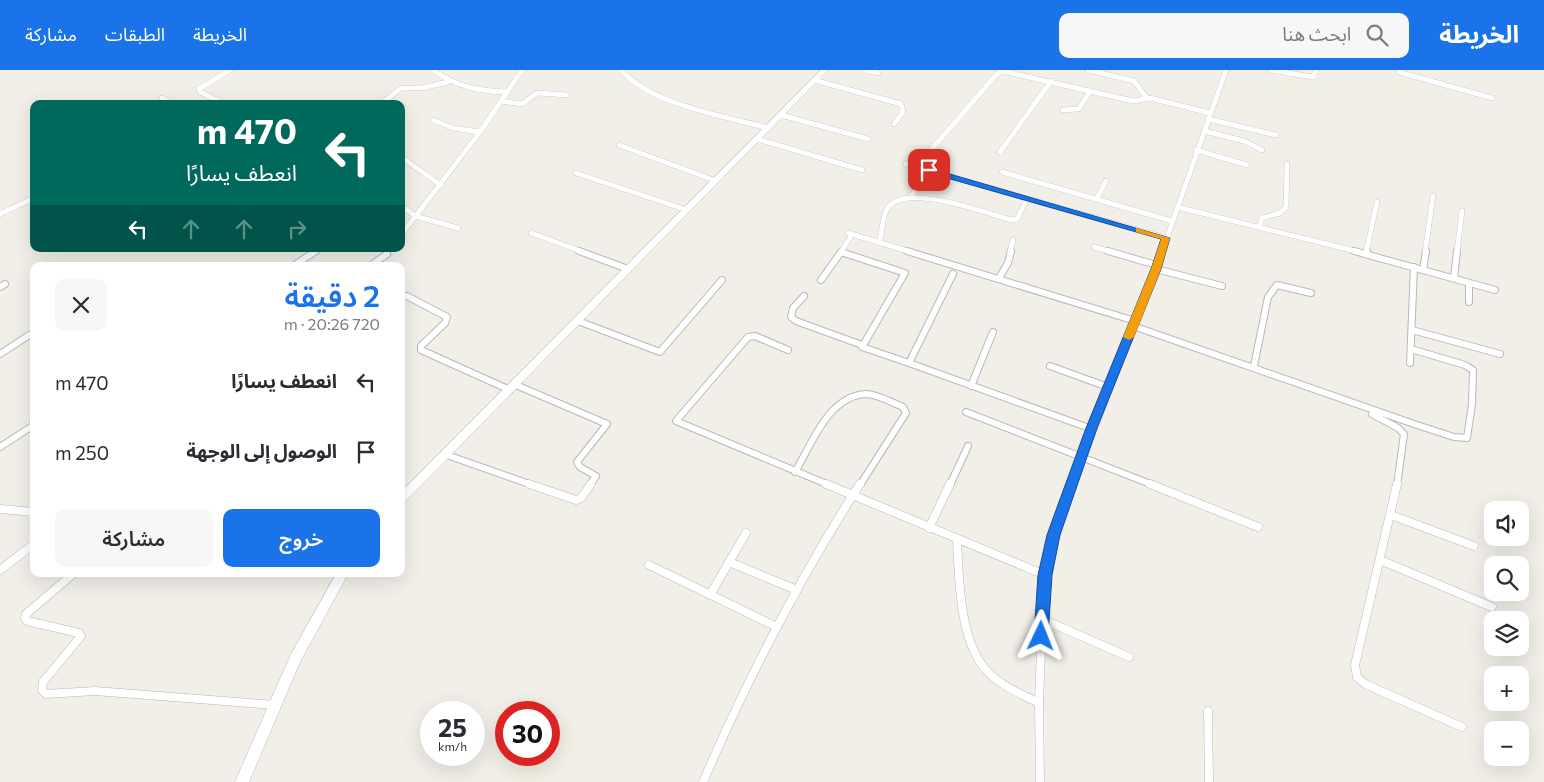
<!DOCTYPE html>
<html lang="ar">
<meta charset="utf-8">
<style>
body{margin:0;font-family:Commissioner,"Noto Sans Arabic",sans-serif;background:#f7f7f7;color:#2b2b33;direction:rtl;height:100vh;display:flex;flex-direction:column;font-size:19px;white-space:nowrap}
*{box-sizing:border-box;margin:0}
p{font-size:16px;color:#7c7c81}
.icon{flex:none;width:28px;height:28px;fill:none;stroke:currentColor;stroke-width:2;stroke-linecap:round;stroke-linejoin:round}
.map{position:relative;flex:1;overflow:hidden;direction:ltr}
.drawer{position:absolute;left:30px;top:192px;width:375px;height:315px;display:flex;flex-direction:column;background:#fff;border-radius:10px;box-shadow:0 5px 20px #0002;direction:rtl}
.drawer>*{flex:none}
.banner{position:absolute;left:30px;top:30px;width:375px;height:152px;border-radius:10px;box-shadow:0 5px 20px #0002;direction:rtl;background:#00695c;color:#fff;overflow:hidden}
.fabs{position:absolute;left:1484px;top:431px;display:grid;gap:10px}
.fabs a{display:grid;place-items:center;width:45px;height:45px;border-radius:10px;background:#fff;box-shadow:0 5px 20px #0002;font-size:25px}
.speed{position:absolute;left:420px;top:631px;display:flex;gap:10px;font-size:25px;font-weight:700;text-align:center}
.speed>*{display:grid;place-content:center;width:65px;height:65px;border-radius:50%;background:#fff;box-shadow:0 5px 20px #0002;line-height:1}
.speed small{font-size:12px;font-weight:400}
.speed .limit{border:8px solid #d22;background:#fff;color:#111}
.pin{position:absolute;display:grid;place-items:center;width:42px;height:42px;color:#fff;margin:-21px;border-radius:10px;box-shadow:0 2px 8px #0006}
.me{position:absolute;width:55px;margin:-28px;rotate:2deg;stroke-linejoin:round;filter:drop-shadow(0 0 4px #0008)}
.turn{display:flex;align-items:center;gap:18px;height:105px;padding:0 25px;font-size:22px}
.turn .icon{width:65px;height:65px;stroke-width:2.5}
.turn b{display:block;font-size:35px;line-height:42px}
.lanes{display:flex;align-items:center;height:48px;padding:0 25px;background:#0003;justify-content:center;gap:25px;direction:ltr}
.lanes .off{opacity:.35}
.round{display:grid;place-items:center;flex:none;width:52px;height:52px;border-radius:10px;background:#f7f7f7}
.head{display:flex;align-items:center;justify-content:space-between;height:85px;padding:0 25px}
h1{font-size:30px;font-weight:600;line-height:38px;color:#1a73e8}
.primary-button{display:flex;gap:10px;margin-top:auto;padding:10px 25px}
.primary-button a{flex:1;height:58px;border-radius:10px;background:#1a73e8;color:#fff;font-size:20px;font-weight:600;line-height:58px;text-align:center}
.primary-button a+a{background:#f7f7f7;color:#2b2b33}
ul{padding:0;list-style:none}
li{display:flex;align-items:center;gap:15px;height:70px;padding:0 25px}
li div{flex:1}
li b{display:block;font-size:19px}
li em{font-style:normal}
header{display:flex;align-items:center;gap:30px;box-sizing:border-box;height:70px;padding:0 25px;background:#1a73e8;color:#fff}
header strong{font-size:24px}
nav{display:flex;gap:28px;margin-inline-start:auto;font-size:18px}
.search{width:350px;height:45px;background:#f7f7f7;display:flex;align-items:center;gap:12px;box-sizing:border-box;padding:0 18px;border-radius:10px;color:#7c7c81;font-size:19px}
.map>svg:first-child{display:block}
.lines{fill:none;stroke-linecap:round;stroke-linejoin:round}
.street-far2-casing{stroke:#b5b8bc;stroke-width:5.5}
.street-far1-casing{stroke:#b5b8bc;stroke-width:8}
.street-casing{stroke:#b5b8bc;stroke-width:9}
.secondary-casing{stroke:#b6babf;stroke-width:1}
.street-far2{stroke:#fff;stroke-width:5}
.street-far1{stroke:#fff;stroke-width:6}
.street{stroke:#fff;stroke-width:8}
.secondary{fill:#fff;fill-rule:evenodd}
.route{fill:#1a73e8;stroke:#114b97}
.slow{fill:#f59e0b}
</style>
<header>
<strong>الخريطة</strong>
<div class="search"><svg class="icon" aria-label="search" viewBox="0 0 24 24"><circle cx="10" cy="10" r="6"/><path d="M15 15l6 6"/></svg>ابحث هنا</div>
<nav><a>الخريطة</a><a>الطبقات</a><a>مشاركة</a></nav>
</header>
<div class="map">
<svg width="1544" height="712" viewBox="0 0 1544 712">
<rect width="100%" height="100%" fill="#f1efe8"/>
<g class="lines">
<defs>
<g id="street-far2">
<path d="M433 0C457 17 478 21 507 22"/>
<path d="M621 0C652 35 724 46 768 58"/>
<polyline points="865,0 878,3"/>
<polyline points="1088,0 1134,11 1146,27"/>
<polyline points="1270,0 1313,7 1316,0"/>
<polyline points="1399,2 1492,28"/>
<polyline points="814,10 901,34 903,42 894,54"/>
<polyline points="162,28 173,34"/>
<polyline points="501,31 522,34 537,23 567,25"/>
<polyline points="225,34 200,22 199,19 230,0"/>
<polyline points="381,34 401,18 422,18 448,12"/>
<polyline points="1063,40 1079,39 1090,21"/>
<polyline points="781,45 868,69"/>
<polyline points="1208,49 1276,65"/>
<polyline points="433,50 453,58 480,62"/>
<polyline points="1204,61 1244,71 1262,80"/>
<polyline points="757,69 862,100"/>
<polyline points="619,75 716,111"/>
<polyline points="931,80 996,5 1002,1 1133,31 1150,28 1210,43"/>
<polyline points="1196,80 1247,95"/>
<polyline points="1000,82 1051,11"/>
<polyline points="401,87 441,115"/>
<polyline points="906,94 1166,168"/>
<polyline points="1002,102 1172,151"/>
<polyline points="576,103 687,140"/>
<polyline points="912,125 929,101"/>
<polyline points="1097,128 1106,111"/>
<polyline points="401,135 415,146 458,158"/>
<polyline points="1177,137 1359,182"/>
<polyline points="0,144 34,128"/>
<polyline points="1259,157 1262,148 1280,143 1286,137 1287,94"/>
<polyline points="531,163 583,182"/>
<polyline points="848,163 911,182"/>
<polyline points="401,165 480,62 522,0"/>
<path d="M879 172C883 161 882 147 887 139 903 111 986 143 1011 150L1017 149 1027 129"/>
<polyline points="1094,177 1112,182"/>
<polyline points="314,182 319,179"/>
<polyline points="841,182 850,168"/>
<polyline points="1010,182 1013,170"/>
<polyline points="1162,182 1226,0"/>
<polyline points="1366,182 1377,132"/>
<polyline points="1425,182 1433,126"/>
<polyline points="1457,182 1462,141"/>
</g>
<g id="street-far1">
<polyline points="579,181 628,199"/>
<polyline points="907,181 1135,251"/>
<polyline points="1108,181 1156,195"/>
<polyline points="1354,181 1495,220"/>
<polyline points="1366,184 1367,181"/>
<polyline points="293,196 316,181"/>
<polyline points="370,196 387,184"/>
<polyline points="1156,199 1222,216"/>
<polyline points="1423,200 1426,181"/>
<polyline points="953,204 909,293 1092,359"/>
<polyline points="999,208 1008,193 1011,181"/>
<polyline points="1454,208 1457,181"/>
<polyline points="821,210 841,182 905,203 862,277 909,293"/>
<polyline points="1469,213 1469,232"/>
<polyline points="0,217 5,214"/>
<polyline points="407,226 447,247 445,253 421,276 421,280 510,320"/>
<polyline points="804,226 793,238 791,247 796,251 862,275"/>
<polyline points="578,251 660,282 722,210"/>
<polyline points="1133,256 1414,354 1454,367 1467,368 1472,334 1473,300 1465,295 1411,279"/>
<polyline points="1412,260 1500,284"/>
<polyline points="788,280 755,266 748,267 676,351 829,415"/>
<polyline points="0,284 34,262"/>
<polyline points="1410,293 1414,197"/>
<polyline points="1050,296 1108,317"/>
<polyline points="1254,296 1268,227 1277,215 1311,223"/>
<polyline points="516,315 607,354 577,392 580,397 596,406 590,415"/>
<polyline points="971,316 993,262"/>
<polyline points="966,342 1153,415"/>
<polyline points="1372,344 1398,358 1404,364 1397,415"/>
<polyline points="0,377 34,355"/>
<polyline points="444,384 532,415"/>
<path d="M795 402C812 374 828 326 866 324 877 324 893 333 903 337L906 343 860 415"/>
<polyline points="950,415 968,376"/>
<polyline points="1072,415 1162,181"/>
</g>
<g id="street">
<polyline points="529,414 576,430 581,428 591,414"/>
<polyline points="826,414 1045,505"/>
<polyline points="1150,414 1258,457"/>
<polyline points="1397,414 1355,595 1357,607 1365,614 1462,657"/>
<polyline points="0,439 34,442"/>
<polyline points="1391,445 1474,476"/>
<polyline points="929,458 950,414"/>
<path d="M957 469C959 508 959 571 987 601 1001 616 1021 624 1039 633"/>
<polyline points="1380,490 1492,537"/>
<polyline points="729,492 797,520"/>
<polyline points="649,495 777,557"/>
<polyline points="0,500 34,474"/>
<polyline points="73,504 26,544 25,548 27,551 79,563 81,566 43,612 42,620 46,624 95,621 275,635"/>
<polyline points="710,525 746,463"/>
<polyline points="1042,549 1129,587"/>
<polyline points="1208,641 1209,712"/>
<path d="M703 712C748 608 799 509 860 414"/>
<polyline points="1040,712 1039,633 1043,527 1054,465 1072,414"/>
</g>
<g id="secondary">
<polygon points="821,0 828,0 405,432 401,433 401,422"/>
<polygon points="336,504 348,504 300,592 249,712 235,712 291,584"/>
</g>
</defs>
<use href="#street-far2" class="street-far2-casing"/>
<use href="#street-far1" class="street-far1-casing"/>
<use href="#street" class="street-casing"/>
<use href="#secondary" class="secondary-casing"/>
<use href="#street-far2" class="street-far2"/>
<use href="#street-far1" class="street-far1"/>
<use href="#street" class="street"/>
<use href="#secondary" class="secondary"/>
</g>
<polygon class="route" points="929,98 1170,168 1161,199 1097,358 1060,465 1052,505 1048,566 1046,570 1041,572 1036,570 1034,566 1038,505 1047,465 1086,358 1151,199 1161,169 926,102 926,99"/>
<polygon class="slow" points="1136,158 1170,168 1161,199 1134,267 1129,270 1123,267 1151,199 1161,169 1136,162"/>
</svg>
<div class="fabs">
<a><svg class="icon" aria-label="sound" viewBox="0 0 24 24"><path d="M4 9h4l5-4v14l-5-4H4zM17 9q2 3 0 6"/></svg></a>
<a><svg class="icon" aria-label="search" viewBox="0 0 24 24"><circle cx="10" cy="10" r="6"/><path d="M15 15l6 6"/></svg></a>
<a><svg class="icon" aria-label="layers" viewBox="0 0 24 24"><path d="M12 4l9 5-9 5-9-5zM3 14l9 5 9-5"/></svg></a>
<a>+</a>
<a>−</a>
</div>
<div class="speed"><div>25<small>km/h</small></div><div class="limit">30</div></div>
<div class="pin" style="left:929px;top:100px;background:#d93025"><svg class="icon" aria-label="arrive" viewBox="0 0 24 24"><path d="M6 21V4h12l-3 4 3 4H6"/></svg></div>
<svg class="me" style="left:1041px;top:566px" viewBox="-20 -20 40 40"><path d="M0-17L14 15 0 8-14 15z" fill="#1a73e8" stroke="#fff" stroke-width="4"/></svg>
<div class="banner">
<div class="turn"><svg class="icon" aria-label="left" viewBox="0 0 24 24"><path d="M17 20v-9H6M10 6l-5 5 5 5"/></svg><div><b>470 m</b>انعطف يسارًا</div></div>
<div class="lanes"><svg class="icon" aria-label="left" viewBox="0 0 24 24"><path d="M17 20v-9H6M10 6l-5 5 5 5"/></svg><svg class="icon off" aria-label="ahead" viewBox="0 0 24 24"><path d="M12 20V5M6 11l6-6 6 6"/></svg><svg class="icon off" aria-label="ahead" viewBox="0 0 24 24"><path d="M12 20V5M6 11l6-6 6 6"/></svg><svg class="icon off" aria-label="right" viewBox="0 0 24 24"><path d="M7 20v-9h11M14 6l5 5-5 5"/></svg></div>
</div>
<section class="drawer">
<div class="head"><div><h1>2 دقيقة</h1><p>720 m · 20:26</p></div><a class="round"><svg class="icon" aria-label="close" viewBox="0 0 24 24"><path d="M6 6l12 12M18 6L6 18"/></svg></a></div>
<ul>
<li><svg class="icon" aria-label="left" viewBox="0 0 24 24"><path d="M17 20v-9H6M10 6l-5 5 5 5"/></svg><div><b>انعطف يسارًا</b></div><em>470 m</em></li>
<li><svg class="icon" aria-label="arrive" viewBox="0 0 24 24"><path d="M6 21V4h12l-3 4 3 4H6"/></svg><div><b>الوصول إلى الوجهة</b></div><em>250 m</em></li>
</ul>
<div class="primary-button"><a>خروج</a><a>مشاركة</a></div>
</section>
</div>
